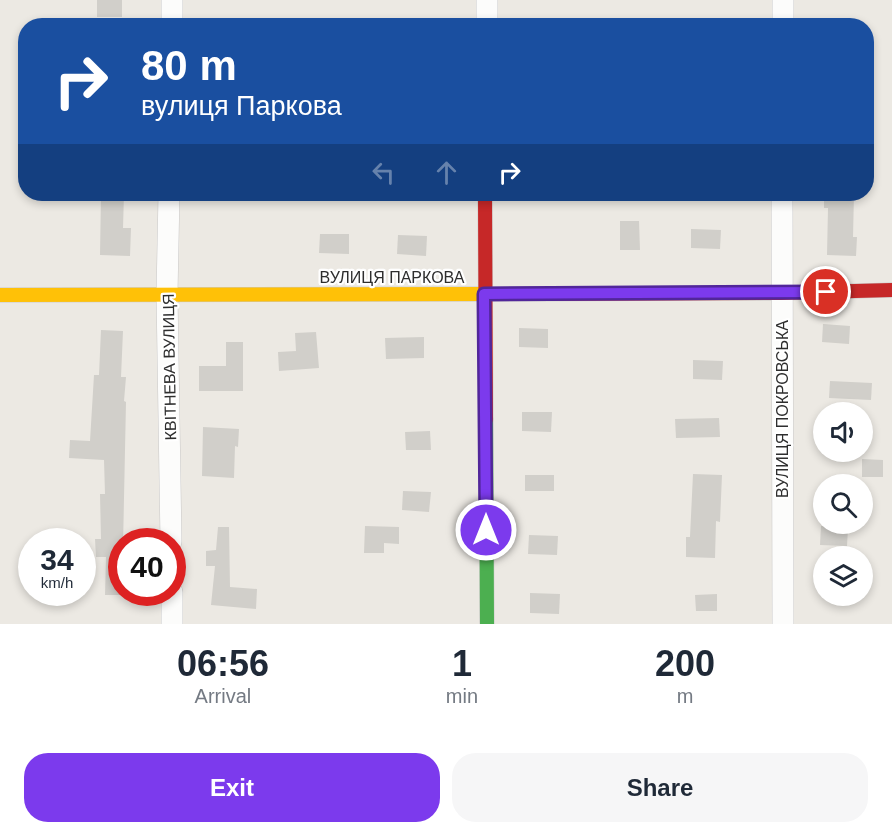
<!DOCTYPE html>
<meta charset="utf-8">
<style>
body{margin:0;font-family:Arial,sans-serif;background:#f6f6f7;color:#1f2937;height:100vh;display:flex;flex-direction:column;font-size:22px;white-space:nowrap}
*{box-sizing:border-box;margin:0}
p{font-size:20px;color:#747a83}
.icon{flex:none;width:33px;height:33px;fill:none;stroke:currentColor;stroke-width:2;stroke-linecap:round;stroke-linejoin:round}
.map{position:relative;height:624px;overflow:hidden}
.drawer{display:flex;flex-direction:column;background:#fff;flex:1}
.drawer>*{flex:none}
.banner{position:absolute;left:18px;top:18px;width:856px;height:183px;border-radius:24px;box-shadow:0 3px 9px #0003;background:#1a4fa0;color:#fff;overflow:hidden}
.tools{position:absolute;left:813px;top:402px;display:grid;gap:12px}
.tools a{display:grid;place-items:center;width:60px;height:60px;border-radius:50%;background:#fff;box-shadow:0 3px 9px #0003;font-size:30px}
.speed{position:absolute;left:18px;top:528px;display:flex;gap:12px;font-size:30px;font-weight:700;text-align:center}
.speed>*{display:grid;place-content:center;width:78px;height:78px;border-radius:50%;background:#fff;box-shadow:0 3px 9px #0003;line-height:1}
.speed small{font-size:15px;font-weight:400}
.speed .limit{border:9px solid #d22;background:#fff;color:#111}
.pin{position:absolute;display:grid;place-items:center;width:51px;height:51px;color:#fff;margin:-26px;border:3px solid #fff;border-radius:50%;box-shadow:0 2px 6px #0007}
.me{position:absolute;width:66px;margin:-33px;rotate:0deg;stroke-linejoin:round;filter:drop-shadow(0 0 4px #0008)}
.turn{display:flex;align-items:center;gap:21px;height:126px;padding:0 24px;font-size:27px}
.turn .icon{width:78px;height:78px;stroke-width:2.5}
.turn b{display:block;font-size:42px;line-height:51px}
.lanes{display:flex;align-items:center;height:57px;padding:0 24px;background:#0003;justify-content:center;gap:30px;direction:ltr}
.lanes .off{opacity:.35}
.eta{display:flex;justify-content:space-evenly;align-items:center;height:102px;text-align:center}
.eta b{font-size:36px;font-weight:800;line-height:42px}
.primary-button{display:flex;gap:12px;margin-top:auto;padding:12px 24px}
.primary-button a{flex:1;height:69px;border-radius:24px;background:#7c3aed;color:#fff;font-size:24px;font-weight:800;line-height:69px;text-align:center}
.primary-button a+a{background:#f6f6f7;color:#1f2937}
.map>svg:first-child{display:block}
.building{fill:#d1cfca}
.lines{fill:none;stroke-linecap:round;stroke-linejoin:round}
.street-casing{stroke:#c9c8c8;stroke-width:22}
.fast-casing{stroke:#c9c8c8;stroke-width:15}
.slow-casing{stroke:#c9c8c8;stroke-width:15}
.jam-casing{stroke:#c9c8c8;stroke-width:15}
.street{stroke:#fcfcfb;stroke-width:21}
.fast{stroke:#4caf50;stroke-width:14}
.slow{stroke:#ffc107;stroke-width:14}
.jam{stroke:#c62828;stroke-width:14}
.route-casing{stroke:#51269a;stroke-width:15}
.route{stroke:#7c3aed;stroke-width:10}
.labels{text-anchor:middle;stroke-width:4.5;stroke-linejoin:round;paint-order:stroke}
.street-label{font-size:16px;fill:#2e2e2e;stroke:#fff}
</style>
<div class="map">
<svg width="892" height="624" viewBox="0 0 892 624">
<rect width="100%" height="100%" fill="#ece9e3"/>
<g class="building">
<rect x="97" y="0" width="25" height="17"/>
<polygon points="101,194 124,194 123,228 131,228 130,256 100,255"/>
<polygon points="824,194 854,194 853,237 857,237 856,256 827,255 828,208 824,208"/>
<polygon points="620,221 639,221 640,250 620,250"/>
<polygon points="691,229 721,230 720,249 691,248"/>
<polygon points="320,234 349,234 349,254 319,253"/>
<polygon points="398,235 427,236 426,256 397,254"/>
<polygon points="823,324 850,326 849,344 822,342"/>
<polygon points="519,328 548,329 548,348 519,347"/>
<polygon points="101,330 123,331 121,377 126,377 124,401 126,402 122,595 105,595 106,557 96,557 95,539 101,539 100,494 105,494 104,460 69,458 70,440 90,441 94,375 99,375"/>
<polygon points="316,332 319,368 279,371 278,352 296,351 295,333"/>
<polygon points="424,337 424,358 386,359 385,338"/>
<polygon points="226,342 243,342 243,391 199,391 199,366 226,366"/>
<polygon points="693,360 723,361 722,380 693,379"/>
<polygon points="830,381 872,383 871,400 829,398"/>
<polygon points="522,412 552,412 551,432 522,431"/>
<polygon points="719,418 720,437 676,438 675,419"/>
<polygon points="203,427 239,429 238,447 235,446 234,478 202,476"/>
<polygon points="430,431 431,450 406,450 405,432"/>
<polygon points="862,459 883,460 883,477 862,477"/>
<polygon points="693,474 722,475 720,522 716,521 715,558 686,557 686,537 690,537"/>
<rect x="525" y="475" width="29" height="16"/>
<polygon points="403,491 431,492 429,512 402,510"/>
<polygon points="365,526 399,527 399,544 384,543 384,553 364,553"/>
<polygon points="821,526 848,528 847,546 820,545"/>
<polygon points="218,527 229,527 230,587 257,589 256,609 211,605 215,566 206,566 206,551 216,550"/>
<polygon points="529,535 558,536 557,555 528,554"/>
<polygon points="530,593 560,594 559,614 530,613"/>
<polygon points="717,594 717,611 696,611 695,595"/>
</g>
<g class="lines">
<defs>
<g id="street">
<polyline points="172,26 172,0"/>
<polyline points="487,26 487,0"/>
<polyline points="783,26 783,0"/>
<polyline points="169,194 167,294 171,542"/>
<polyline points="782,194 783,624"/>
<polyline points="172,592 172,624"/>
</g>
<polyline id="fast" points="486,419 487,624"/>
<polyline id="slow" points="0,295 485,294"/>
<g id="jam">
<polyline points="485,194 486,419"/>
<polyline points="485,294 781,293 892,290"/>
</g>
</defs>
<use href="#street" class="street-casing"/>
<use href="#fast" class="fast-casing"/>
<use href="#slow" class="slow-casing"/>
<use href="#jam" class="jam-casing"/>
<use href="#street" class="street"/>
<use href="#fast" class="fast"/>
<use href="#slow" class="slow"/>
<use href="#jam" class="jam"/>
</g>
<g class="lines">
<defs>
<polyline id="route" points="486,530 484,294 826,292"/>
</defs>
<use href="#route" class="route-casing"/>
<use href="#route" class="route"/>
</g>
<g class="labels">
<g class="street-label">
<text x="392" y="283">ВУЛИЦЯ ПАРКОВА</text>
<text transform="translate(169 367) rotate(-91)" y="6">КВІТНЕВА ВУЛИЦЯ</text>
<text transform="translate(782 409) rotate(-90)" y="6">ВУЛИЦЯ ПОКРОВСЬКА</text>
</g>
</g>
</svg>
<div class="tools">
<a><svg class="icon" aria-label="sound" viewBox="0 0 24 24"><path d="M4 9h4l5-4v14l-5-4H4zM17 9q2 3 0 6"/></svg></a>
<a><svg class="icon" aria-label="search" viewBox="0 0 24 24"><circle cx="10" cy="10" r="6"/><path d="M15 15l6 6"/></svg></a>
<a><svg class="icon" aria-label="layers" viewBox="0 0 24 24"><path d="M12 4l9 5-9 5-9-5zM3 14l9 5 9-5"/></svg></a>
</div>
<div class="speed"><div>34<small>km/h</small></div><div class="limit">40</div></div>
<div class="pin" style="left:826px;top:292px;background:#d93025"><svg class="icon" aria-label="arrive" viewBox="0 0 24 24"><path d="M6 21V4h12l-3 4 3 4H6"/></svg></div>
<svg class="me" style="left:486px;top:530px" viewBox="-20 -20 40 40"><circle r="17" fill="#7c3aed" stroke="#fff" stroke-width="3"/><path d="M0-11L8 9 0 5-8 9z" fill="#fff"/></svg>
<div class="banner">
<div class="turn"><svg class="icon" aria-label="right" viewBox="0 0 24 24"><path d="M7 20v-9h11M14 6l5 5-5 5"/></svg><div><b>80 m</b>вулиця Паркова</div></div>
<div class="lanes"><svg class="icon off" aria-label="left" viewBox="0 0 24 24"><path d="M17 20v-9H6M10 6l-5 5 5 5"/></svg><svg class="icon off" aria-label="ahead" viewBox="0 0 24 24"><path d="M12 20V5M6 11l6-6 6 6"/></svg><svg class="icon" aria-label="right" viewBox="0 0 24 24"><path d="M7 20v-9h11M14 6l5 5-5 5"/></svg></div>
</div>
</div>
<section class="drawer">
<div class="eta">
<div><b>06:56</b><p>Arrival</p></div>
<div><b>1</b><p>min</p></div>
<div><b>200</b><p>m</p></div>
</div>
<div class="primary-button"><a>Exit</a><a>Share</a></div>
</section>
